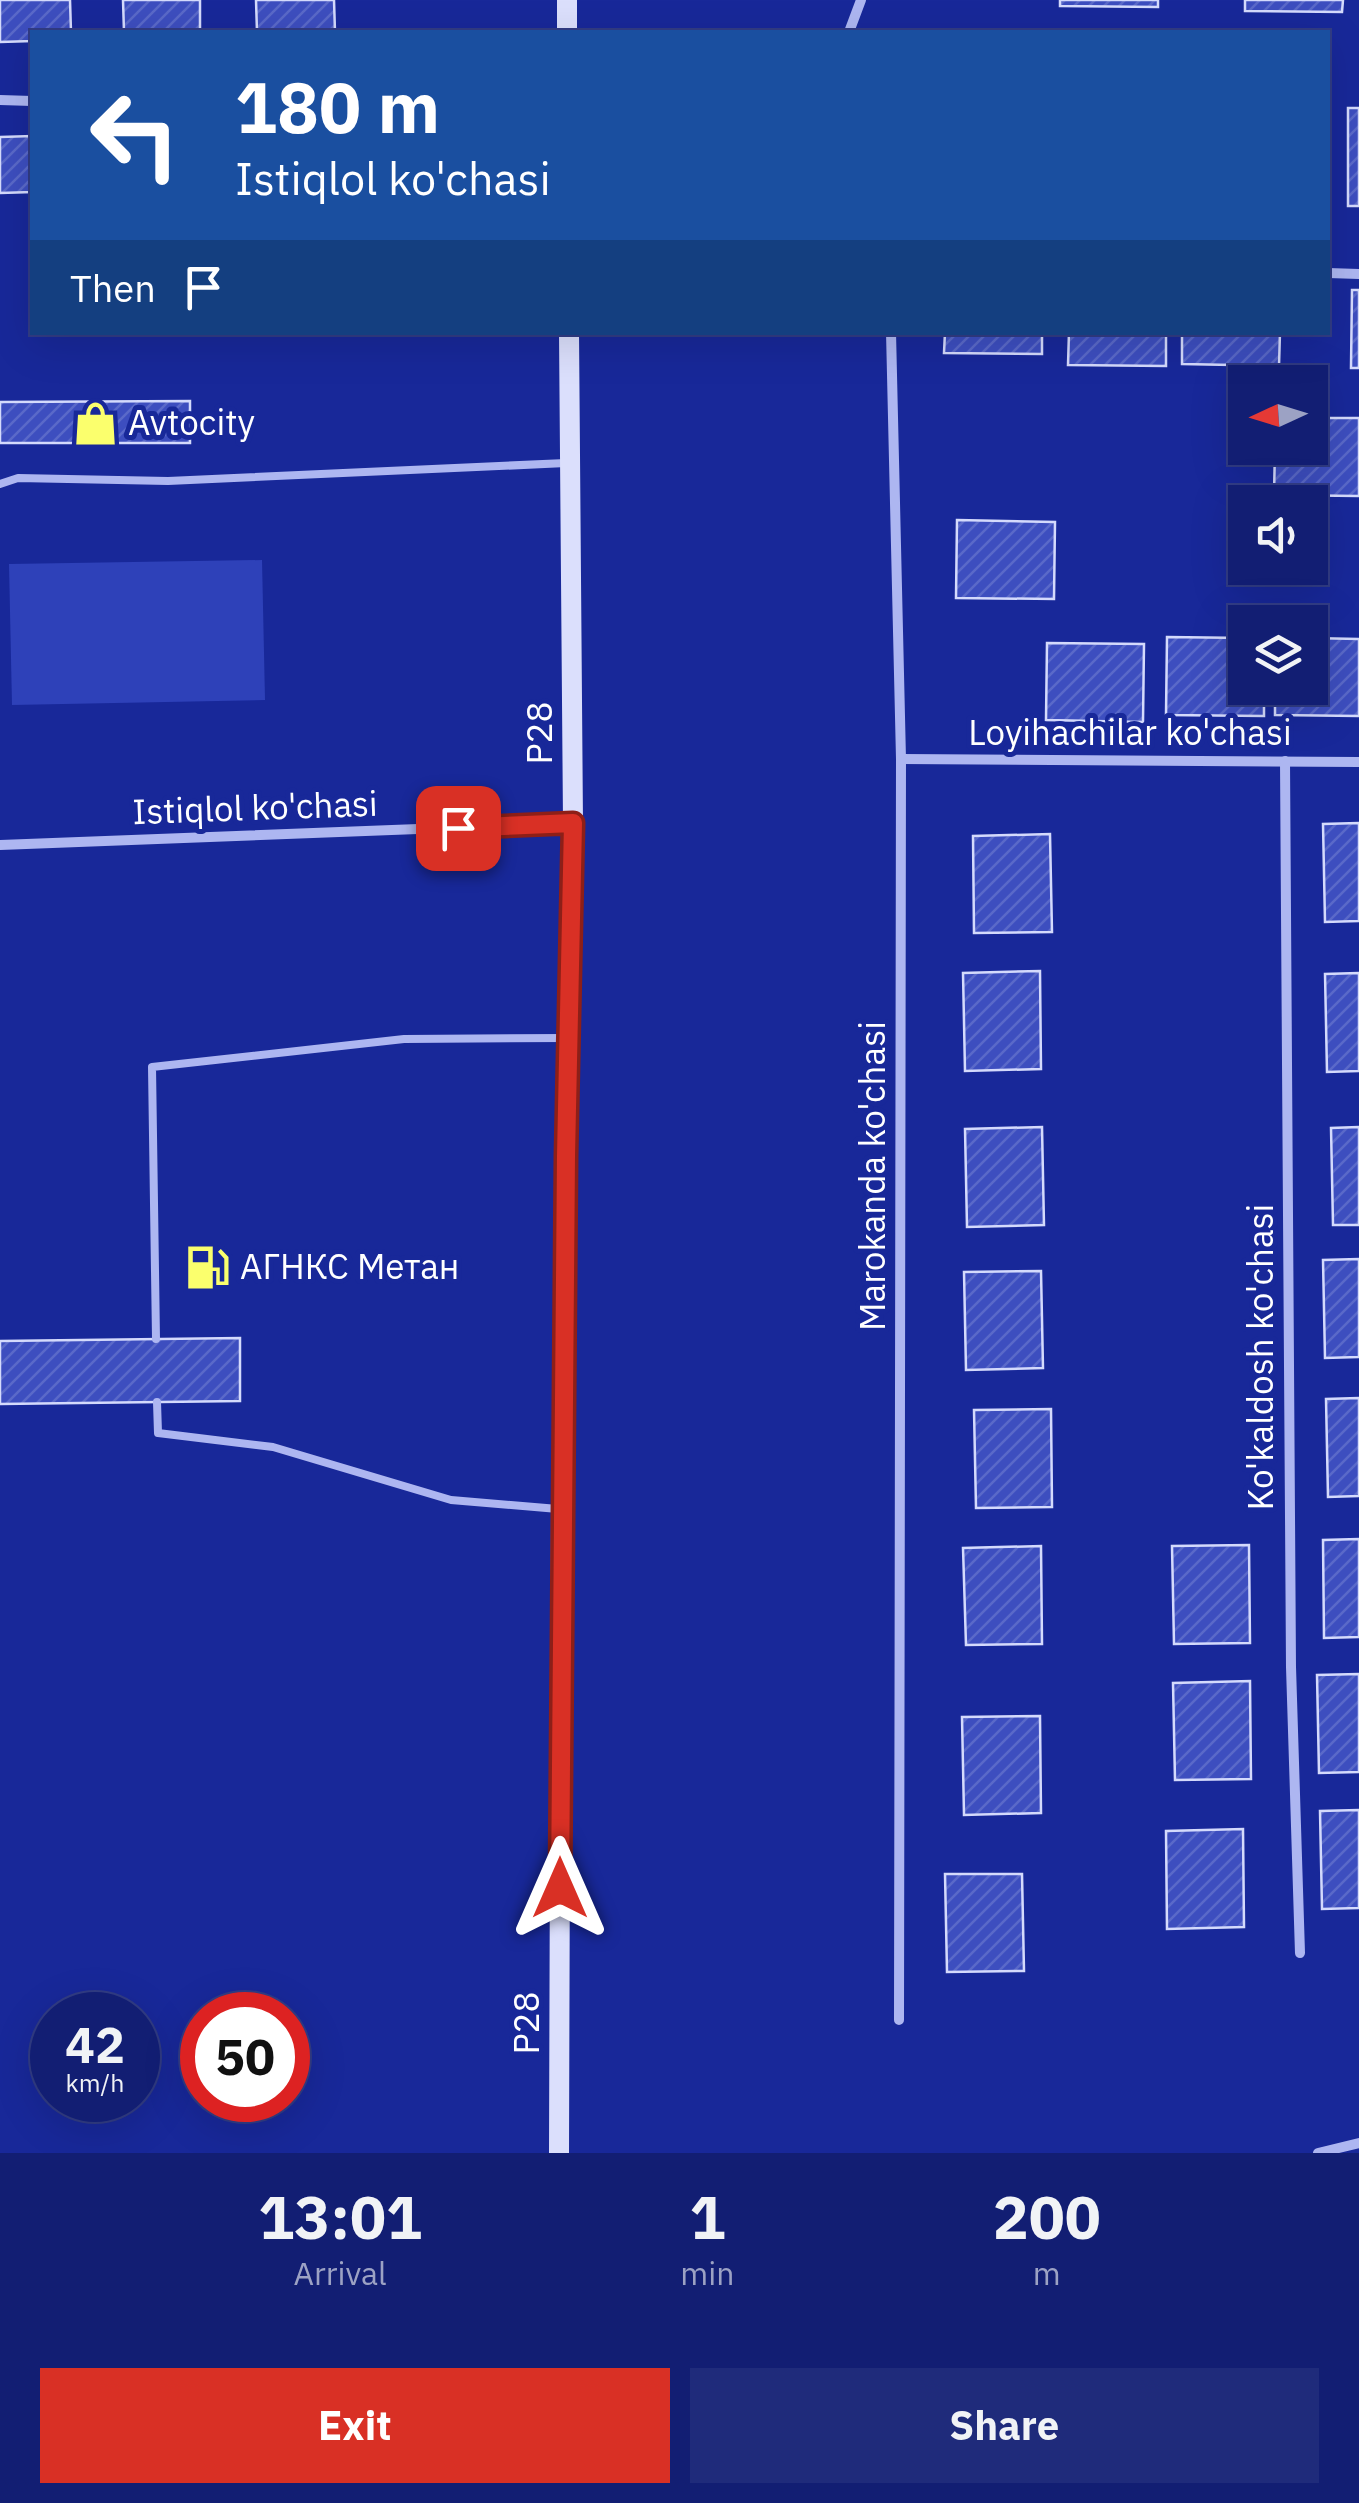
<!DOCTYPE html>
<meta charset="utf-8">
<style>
body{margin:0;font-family:"IBM Plex Sans",sans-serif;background:#1f2b7b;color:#f1f3f6;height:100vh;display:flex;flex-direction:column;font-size:38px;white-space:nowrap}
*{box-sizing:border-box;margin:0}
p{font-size:32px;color:#9ca2c4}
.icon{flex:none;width:55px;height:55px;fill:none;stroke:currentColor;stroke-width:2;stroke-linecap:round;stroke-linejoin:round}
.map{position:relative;height:2153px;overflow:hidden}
.sheet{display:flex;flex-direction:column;background:#121e73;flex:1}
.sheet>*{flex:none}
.hud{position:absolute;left:30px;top:30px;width:1300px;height:305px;border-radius:0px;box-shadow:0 10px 40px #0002,0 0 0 2px #313c85;background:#1a4fa0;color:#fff;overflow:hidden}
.needle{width:65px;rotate:266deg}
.tools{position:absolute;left:1228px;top:365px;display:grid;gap:20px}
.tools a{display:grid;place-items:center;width:100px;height:100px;border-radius:0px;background:#121e73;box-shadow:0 10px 40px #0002,0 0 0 2px #313c85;font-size:50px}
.speed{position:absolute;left:30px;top:1992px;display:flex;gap:20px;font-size:50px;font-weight:700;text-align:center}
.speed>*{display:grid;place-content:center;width:130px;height:130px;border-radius:50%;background:#121e73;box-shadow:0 10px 40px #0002,0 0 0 2px #313c85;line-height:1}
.speed small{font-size:25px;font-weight:400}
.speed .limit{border:15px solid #d22;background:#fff;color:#111}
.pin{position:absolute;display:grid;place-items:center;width:85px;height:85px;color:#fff;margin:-42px;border-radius:20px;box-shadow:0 5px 15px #0006}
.me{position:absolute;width:110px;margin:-55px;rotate:0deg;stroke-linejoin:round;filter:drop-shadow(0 0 8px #0008)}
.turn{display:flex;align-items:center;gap:35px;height:210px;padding:0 40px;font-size:45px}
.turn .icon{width:130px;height:130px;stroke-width:2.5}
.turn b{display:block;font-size:70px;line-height:85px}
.then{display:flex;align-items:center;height:95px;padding:0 40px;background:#0003;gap:20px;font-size:38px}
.eta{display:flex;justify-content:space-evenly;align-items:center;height:170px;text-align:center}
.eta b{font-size:60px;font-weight:700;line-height:70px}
.primary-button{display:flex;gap:20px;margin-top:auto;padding:20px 40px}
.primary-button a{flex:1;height:115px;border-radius:0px;background:#d93025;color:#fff;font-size:40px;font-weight:700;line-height:115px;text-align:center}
.primary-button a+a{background:#1f2b7b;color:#f1f3f6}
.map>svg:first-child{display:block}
.garden{fill:#2e41b9}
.building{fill:url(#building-hatch);stroke:#d4dafc;stroke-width:2.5}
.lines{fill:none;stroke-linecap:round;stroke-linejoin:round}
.lane{stroke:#adb6f1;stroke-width:8}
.street{stroke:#adb6f1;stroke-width:10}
.secondary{stroke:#dbdffc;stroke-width:20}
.route-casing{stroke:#8d1f18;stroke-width:25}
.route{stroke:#d93025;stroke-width:18}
.labels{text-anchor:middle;stroke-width:10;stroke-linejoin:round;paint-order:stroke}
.poi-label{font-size:35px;fill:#fff;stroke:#182899;text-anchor:start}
.street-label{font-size:35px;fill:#fff;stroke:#182899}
</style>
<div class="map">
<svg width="1359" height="2153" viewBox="0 0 1359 2153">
<defs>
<pattern id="building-hatch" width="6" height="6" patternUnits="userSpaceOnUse" patternTransform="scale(2.5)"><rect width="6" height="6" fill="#3d4ebf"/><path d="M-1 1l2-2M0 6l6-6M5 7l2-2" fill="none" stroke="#5a69c9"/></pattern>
</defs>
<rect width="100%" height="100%" fill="#182899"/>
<polygon class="garden" points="262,560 265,700 12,705 9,564"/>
<g class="building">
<polygon points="0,0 70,0 71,32 32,32 32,41 0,42"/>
<polygon points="123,0 200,0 200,32 124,32"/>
<polygon points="256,0 334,0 335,32 257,32"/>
<polygon points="1060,0 1158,0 1158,7 1060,6"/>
<polygon points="1245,0 1343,0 1342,12 1245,11"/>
<rect x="1348" y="108" width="11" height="98"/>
<polygon points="32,136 32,192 0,193 0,137"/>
<polygon points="1352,290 1359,290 1359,368 1351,368"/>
<polygon points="945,332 1042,332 1042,354 944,353"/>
<polygon points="1069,332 1166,332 1166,366 1068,365"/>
<polygon points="1182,332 1280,332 1279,366 1182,364"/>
<polygon points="190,401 190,443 0,443 0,402"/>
<polygon points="1310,418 1359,418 1359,496 1274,495 1275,448 1310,448"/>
<polygon points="957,520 1055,522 1054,599 956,598"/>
<polygon points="1167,637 1245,638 1245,688 1264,688 1264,716 1166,715"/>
<polygon points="1310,638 1359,639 1359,716 1275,715 1275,688 1310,688"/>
<polygon points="1047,643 1144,644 1143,722 1046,720"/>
<polygon points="1359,823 1359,921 1325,922 1323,824"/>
<polygon points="1050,834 1052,932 974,933 973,836"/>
<polygon points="1040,971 1041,1069 965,1071 963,973"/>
<polygon points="1359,973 1359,1071 1327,1072 1325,974"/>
<polygon points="1042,1127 1044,1225 967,1227 965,1129"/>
<polygon points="1359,1127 1359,1225 1333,1225 1331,1128"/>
<polygon points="1359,1259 1359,1357 1325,1358 1323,1260"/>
<polygon points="1041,1271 1043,1368 966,1370 964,1272"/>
<polygon points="240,1338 240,1401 0,1404 0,1341"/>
<polygon points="1359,1398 1359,1496 1328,1497 1326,1399"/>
<polygon points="1051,1409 1052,1507 976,1508 974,1410"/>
<polygon points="1359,1539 1359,1637 1324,1638 1323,1540"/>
<polygon points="1249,1545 1250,1643 1174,1644 1172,1546"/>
<polygon points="1041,1546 1042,1644 966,1645 963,1548"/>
<polygon points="1359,1674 1359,1772 1319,1773 1317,1675"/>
<polygon points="1250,1681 1251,1779 1175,1780 1173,1683"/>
<polygon points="1040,1716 1041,1813 964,1815 962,1717"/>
<polygon points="1359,1810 1359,1908 1322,1909 1320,1811"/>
<polygon points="1243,1829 1244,1927 1167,1929 1166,1831"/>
<polygon points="945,1874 1022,1874 1024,1971 947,1972"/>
</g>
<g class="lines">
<g class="lane">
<polyline points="0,484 18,478 168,481 566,463"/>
<polyline points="156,1339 152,1067 404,1039 567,1038"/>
<polyline points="157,1402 158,1433 273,1447 451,1500 558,1509"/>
</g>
<g class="street">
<polyline points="849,32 861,0"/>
<polyline points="0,100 32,101"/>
<polyline points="1328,273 1359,274"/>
<polyline points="891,332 901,759 899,2020"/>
<polyline points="901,759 1359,762"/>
<polyline points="1285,761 1291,1667 1300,1953"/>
<polyline points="0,845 573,823"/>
<polyline points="1318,2153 1359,2143"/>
</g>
<g class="secondary">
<polyline points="567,0 567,32"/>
<polyline points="559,2153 561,1509 573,823 569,332"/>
</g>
</g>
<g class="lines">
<defs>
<polyline id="route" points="458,828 573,823 566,1156 560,1888"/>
</defs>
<use href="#route" class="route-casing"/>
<use href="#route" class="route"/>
</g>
<defs>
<symbol id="shop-bare" viewBox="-9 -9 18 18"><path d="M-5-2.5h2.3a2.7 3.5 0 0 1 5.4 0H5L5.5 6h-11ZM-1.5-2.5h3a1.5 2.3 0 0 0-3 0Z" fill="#fbff6d" stroke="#182899" stroke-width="2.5" paint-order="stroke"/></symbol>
<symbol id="fuel-bare" viewBox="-9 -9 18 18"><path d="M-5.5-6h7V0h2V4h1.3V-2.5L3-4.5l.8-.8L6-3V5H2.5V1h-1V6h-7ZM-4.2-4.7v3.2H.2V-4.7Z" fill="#fbff6d" stroke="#182899" stroke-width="2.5" paint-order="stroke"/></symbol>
</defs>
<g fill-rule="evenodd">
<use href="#shop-bare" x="64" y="392" width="63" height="63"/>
<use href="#fuel-bare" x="176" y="1236" width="63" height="63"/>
</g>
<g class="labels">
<g class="poi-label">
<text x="128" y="435">Avtocity</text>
<text x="240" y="1279">АГНКС Метан</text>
</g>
<g class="street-label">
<text transform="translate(540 733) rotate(-90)" y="12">Р28</text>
<text x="1130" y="745">Loyihachilar ko'chasi</text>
<text transform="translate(255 808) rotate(-2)" y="12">Istiqlol ko'chasi</text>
<text transform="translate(873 1176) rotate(-90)" y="12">Marokanda ko'chasi</text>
<text transform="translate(1261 1357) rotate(-90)" y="12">Ko'kaldosh ko'chasi</text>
<text transform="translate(527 2023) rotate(-90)" y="12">Р28</text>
</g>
</g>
</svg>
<div class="tools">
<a><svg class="needle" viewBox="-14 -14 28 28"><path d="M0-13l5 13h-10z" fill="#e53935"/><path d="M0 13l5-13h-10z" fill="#9ca2c4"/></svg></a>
<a><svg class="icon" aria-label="sound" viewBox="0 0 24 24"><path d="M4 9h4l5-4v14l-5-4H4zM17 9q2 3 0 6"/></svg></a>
<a><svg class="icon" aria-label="layers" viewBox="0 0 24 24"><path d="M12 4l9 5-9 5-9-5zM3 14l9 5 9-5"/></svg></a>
</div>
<div class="speed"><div>42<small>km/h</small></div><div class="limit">50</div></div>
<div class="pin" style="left:458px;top:828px;background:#d93025"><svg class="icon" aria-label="arrive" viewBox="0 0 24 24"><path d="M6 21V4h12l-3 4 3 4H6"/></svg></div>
<svg class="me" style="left:560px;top:1888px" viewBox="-20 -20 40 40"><path d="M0-17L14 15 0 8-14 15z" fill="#d93025" stroke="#fff" stroke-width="4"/></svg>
<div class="hud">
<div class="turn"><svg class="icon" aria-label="left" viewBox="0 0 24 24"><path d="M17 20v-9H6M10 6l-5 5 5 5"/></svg><div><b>180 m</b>Istiqlol ko'chasi</div></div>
<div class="then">Then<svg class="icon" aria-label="arrive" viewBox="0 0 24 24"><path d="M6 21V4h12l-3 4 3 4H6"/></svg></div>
</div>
</div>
<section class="sheet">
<div class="eta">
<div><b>13:01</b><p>Arrival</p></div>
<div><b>1</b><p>min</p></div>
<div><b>200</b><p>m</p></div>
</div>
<div class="primary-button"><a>Exit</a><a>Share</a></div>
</section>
